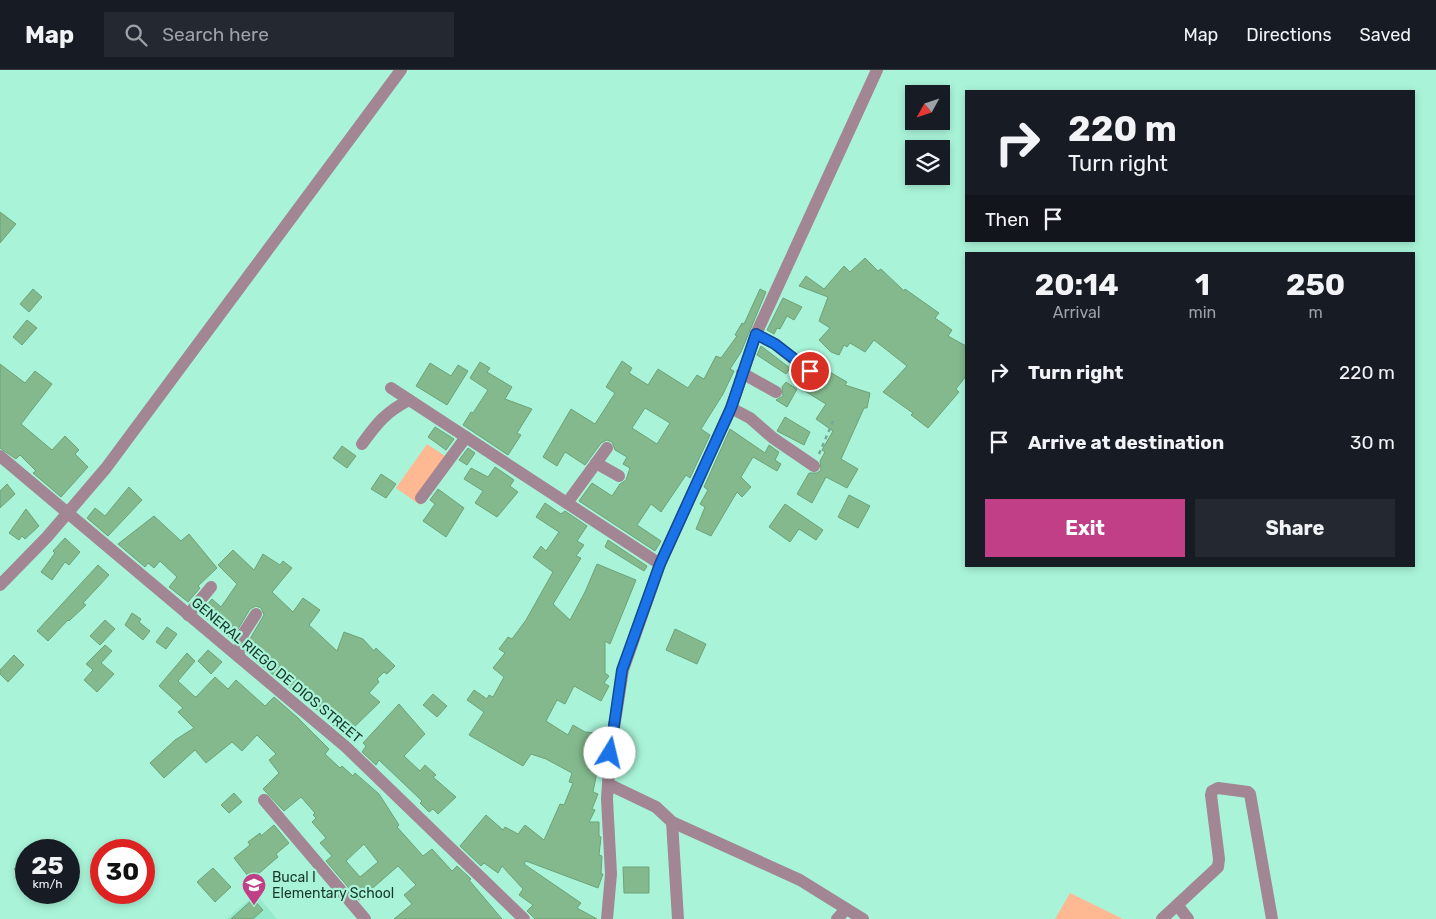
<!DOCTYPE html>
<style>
body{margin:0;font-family:Rubik,sans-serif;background:#242831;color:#f1f3f6;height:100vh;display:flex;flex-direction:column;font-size:19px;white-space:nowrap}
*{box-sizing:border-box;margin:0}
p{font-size:16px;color:#9ea1a6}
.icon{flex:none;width:28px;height:28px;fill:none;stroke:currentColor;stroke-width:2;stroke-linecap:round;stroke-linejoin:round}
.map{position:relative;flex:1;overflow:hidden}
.details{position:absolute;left:965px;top:182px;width:450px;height:315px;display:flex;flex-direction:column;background:#171b24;border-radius:0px;box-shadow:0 2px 8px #0003}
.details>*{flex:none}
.hud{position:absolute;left:965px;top:20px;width:450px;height:152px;border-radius:0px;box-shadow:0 2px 8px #0003;background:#171b24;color:#f1f3f6;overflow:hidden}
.needle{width:32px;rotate:230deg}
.controls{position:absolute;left:905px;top:15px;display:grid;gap:10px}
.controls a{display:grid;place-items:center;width:45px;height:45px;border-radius:0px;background:#171b24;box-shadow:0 2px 8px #0003;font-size:25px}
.speed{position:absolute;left:15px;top:769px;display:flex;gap:10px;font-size:25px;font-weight:700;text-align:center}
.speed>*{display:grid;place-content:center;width:65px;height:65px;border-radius:50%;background:#171b24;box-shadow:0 2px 8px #0003;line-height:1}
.speed small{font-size:12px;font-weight:400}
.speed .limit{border:8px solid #d22;background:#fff;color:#111}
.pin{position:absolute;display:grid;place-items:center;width:42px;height:42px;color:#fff;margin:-21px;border:2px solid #fff;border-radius:50%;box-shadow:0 1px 5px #0007}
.me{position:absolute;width:55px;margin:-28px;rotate:9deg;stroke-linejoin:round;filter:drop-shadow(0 0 4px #0008)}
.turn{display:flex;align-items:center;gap:18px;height:105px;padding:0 20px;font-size:22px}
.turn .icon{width:65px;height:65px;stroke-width:2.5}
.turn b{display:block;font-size:35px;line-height:42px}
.then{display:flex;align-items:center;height:48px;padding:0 20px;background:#0003;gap:10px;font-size:19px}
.eta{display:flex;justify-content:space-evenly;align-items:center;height:85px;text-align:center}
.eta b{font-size:30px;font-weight:700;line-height:35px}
.button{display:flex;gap:10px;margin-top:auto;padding:10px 20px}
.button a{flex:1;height:58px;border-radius:0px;background:#c03f87;color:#fff;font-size:20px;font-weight:700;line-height:58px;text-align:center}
.button a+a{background:#242831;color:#f1f3f6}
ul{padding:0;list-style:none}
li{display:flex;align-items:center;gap:15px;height:70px;padding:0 20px}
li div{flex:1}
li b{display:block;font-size:19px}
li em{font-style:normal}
header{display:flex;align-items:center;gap:30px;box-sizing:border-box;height:70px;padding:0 25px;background:#171b24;border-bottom:1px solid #363941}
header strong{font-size:24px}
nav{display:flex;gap:28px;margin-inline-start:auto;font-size:18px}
.search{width:350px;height:45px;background:#242831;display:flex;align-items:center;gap:12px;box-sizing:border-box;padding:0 18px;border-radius:0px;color:#9ea1a6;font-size:19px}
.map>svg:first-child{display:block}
.built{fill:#95eacd}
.green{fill:#feb993}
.building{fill:#83b98d;stroke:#6da277;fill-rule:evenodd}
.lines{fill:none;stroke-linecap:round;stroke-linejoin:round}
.path{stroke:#72ac97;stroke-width:2.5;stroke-dasharray:4 4;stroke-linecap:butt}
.minor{stroke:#a28693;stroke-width:12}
.route-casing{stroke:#114b97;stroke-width:12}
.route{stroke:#1a73e8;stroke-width:9}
.labels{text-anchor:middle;stroke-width:4.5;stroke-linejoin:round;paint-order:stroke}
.street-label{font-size:14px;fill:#17372c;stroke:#a9f4d9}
.poi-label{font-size:14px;fill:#17372c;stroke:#a9f4d9;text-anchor:start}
</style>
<header>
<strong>Map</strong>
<div class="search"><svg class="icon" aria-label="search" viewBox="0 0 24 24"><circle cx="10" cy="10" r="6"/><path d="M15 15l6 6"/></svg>Search here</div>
<nav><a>Map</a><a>Directions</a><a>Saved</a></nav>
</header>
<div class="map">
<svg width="1436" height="849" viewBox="0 0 1436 849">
<rect width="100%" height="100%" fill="#a9f4d9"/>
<polygon class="built" points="256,824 277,849 226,849"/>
<g class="green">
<polygon points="427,374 451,390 420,435 396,418"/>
<polygon points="1070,823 1123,849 1055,849"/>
</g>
<g class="building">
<polygon points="0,142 16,154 0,173"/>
<polygon points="865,188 878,201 881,199 904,221 905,219 939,243 935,248 952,260 948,266 966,276 966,306 956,319 959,322 928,358 911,345 913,343 883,322 907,296 874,270 865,282 850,273 847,277 844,275 839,285 831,282 819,270 830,258 819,251 828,227 799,216 806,206 824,219 844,196 850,202"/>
<polygon points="33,219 42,227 29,242 20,234"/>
<path d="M760 219 766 222 741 282 730 299 734 301 723 324 701 359 710 365 690 408 686 405 661 442 651 434 637 455 661 471 655 481 579 431 592 413 612 426 620 414 626 410 630 398 623 394 627 387 615 380 612 372 607 370 601 373 585 395 565 382 557 396 543 387 571 339 595 354 615 323 606 317 622 291 632 298 629 303 648 315 658 299 688 318 697 305 704 309 716 286 721 288 737 266 735 265 742 253 744 254ZM645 338 670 353 657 374 632 358Z"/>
<polygon points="783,228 802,237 794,250 787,246 780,259 777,258 774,264 767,260"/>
<polygon points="27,250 37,258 22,275 13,267"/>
<polygon points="761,276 790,298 786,304 757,285"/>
<polygon points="480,292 490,298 487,302 512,317 505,329 532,339 517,363 521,365 508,385 463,355 471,342 473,343 488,320 470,308"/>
<polygon points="430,293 451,306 458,295 468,301 447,335 416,316"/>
<polygon points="0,294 25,313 35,301 52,314 21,354 52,380 65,366 79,380 75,384 88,397 61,427 33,403 36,401 20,385 16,389 0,378"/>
<polygon points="828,301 847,312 845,315 870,323 867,338 864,338 841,389 858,399 847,418 826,407 812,433 797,424 809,403 817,403 821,400 820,391 825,382 822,380 833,361 816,349 826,334 803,320 810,309 814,307 821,312"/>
<polygon points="786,312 797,319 787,337 776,330 783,326 782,317"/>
<polygon points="785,347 810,362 804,375 777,361"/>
<polygon points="435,357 454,369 446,380 428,367"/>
<polygon points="730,359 765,383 769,375 779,382 775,390 781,394 777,401 753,387 741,407 751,417 742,427 737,422 711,466 696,459 705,437 700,434 708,420 704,417"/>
<polygon points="342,376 356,386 347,398 333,388"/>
<polygon points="468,378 475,383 467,395 459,390"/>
<polygon points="495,397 514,410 510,416 518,422 497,447 475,433 483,421 464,409 471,398 488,407"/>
<polygon points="381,404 396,414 386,428 371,419"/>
<polygon points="7,414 15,424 0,438 0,421"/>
<polygon points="129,417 142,430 108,466 87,448 95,438 105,446"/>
<polygon points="438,419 464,438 446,467 423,451 435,434 430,430"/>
<polygon points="849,425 870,436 858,458 838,447"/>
<polygon points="545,433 561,444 565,441 587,456 577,471 584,475 576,486 581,488 553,534 570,550 585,522 597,494 636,510 610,574 605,571 605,603 609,606 604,613 609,616 601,631 574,616 565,634 557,630 546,651 568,665 573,655 585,662 595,663 589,700 597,702 593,722 598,724 592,739 595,740 589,752 599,752 599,766 601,767 599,785 602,786 601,804 603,804 598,818 526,791 524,794 581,833 577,838 597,849 535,849 527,841 533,835 519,825 523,819 502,796 498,803 484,793 481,796 460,776 486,745 503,760 505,757 518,764 525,755 544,770 560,734 564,735 573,713 569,712 572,703 546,689 531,684 523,696 469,665 484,642 467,630 474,620 487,629 489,625 493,627 504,607 493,598 505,583 499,579 508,567 512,569 526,550 553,502 533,487 541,476 546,481 559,462 536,447"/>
<polygon points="785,434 823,460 816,470 799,459 790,472 769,457"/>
<polygon points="26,439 39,456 25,469 22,466 19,470 9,463"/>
<polygon points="154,446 181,471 189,464 217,498 198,516 200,518 188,532 169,517 177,507 160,491 154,498 148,493 145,497 118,474"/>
<polygon points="65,468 80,482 69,495 65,492 52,510 41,502 55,483 53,481"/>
<polygon points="608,470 647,496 646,498 644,501 605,477"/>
<polygon points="233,480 254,500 263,484 280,495 283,491 292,498 272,522 293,542 303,528 320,540 309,555 337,581 344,562 363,569 374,581 376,578 395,596 387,604 384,602 377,609 379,612 369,623 380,632 350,661 345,656 341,662 332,654 333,653 255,590 257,587 248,578 251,567 264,545 261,538 256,536 250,539 232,569 200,543 212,529 221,537 237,514 218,495"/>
<polygon points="98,495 109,505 83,533 86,535 69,551 68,550 48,571 37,561"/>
<polygon points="132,543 141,549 139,552 150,561 143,570 125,555"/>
<polygon points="105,550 115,559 100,575 90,566"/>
<polygon points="167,557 177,564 166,579 156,572"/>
<polygon points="675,559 706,574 697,594 666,580"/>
<polygon points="105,575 112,581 101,593 114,604 97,622 84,610 93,600 86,594"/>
<polygon points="208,580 222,592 211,604 198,591"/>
<path d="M187 583 195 591 178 611 194 626 196 627 215 607 228 619 236 610 265 636 274 627 298 648 329 679 325 684 340 698 342 696 353 706 355 703 379 724 399 755 397 757 423 786 432 779 452 801 457 796 471 809 469 810 502 849H394L412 834 404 825 416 815 398 796 359 830 326 791 332 786 320 773 326 768 312 752 316 748 313 745 315 743 301 727 284 741 263 719 279 703 269 690 276 684 257 665 242 681 232 672 206 693 195 680 164 708 150 693 175 670 194 658 178 642 183 638 159 616ZM364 774 378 792 360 807 346 791Z"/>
<polygon points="14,585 24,595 8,612 0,604 0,600"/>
<polygon points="433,624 447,636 437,647 423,635"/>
<polygon points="399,634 425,664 404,686 420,701 425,695 436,705 433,707 456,727 438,744 433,739 429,742 420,733 422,731 379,690 376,695 362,682 366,676 363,673"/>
<polygon points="234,723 242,732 229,743 221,735"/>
<polygon points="274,755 289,773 276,784 278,787 251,810 234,788 250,775 248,772 260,763 261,766"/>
<polygon points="26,788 26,813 14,799"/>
<polygon points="623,797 649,797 649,823 624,823"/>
<polygon points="213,798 231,817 215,832 197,812"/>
<polygon points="253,829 263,840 253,849 231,849"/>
</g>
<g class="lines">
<polyline class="path" points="819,384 834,349"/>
<g class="minor">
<polyline points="756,264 775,274 809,301"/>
<polyline points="742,303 776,322"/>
<polyline points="391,318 660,494"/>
<polyline points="731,338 750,348 773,368 814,396"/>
<path d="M362 374C377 353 386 342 409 330"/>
<polyline points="0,386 346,677 524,849"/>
<polyline points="596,393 619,406"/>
<polyline points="421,428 466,367"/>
<polyline points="567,433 607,378"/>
<polyline points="0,515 47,467 106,398 401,0"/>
<polyline points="188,545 211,517"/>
<polyline points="238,586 243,564 256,544"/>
<polyline points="608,714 656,737 672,752 800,810 863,849"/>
<polyline points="264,730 365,849"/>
<polyline points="672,752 678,849"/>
<polyline points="1178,836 1188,849"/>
<polyline points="607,849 611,804 607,729 610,683 623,600 660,494 731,338 756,264 877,0"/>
<polyline points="837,849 846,839"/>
<polyline points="1162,849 1218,797 1219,789 1211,725 1212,721 1218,718 1248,722 1250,724 1272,849"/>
</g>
</g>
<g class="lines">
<defs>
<polyline id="route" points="610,683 622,600 660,494 731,338 756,264 775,274 810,301"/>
</defs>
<use href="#route" class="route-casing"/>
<use href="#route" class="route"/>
</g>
<defs>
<symbol id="school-pin" viewBox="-11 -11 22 30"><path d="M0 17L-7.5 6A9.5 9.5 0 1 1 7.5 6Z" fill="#c03f87" stroke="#a9f4d9"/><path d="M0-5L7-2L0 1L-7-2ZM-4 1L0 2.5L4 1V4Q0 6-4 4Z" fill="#fff"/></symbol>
</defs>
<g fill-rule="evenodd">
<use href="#school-pin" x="240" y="801" width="28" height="38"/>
</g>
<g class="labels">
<g class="street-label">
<text transform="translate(277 600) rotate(40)" y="5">GENERAL RIEGO DE DIOS STREET</text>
</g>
<g class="poi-label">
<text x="272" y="812">Bucal I<tspan x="272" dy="16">Elementary School</tspan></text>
</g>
</g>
</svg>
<div class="controls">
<a><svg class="needle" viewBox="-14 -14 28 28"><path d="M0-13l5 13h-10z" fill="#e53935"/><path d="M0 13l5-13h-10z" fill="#9ea1a6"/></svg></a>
<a><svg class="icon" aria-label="layers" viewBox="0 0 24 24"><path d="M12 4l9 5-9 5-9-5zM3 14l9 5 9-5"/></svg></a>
</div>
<div class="speed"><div>25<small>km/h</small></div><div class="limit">30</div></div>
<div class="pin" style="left:810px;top:301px;background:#d93025"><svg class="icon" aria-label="arrive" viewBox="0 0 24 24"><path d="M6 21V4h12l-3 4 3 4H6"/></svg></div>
<svg class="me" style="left:610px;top:683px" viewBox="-20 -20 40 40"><circle r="19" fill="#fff"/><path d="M0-13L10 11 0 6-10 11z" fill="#1a73e8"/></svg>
<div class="hud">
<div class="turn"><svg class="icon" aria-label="right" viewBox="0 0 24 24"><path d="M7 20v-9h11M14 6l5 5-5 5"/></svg><div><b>220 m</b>Turn right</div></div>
<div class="then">Then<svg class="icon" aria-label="arrive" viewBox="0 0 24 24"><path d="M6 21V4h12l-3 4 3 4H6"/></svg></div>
</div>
<section class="details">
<div class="eta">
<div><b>20:14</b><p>Arrival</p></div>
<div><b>1</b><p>min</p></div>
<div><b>250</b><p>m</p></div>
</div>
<ul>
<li><svg class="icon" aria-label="right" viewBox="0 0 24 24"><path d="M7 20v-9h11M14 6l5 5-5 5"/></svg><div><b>Turn right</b></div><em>220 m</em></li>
<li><svg class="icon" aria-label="arrive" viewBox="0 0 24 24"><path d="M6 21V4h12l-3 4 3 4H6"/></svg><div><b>Arrive at destination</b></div><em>30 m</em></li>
</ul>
<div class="button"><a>Exit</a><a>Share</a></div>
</section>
</div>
